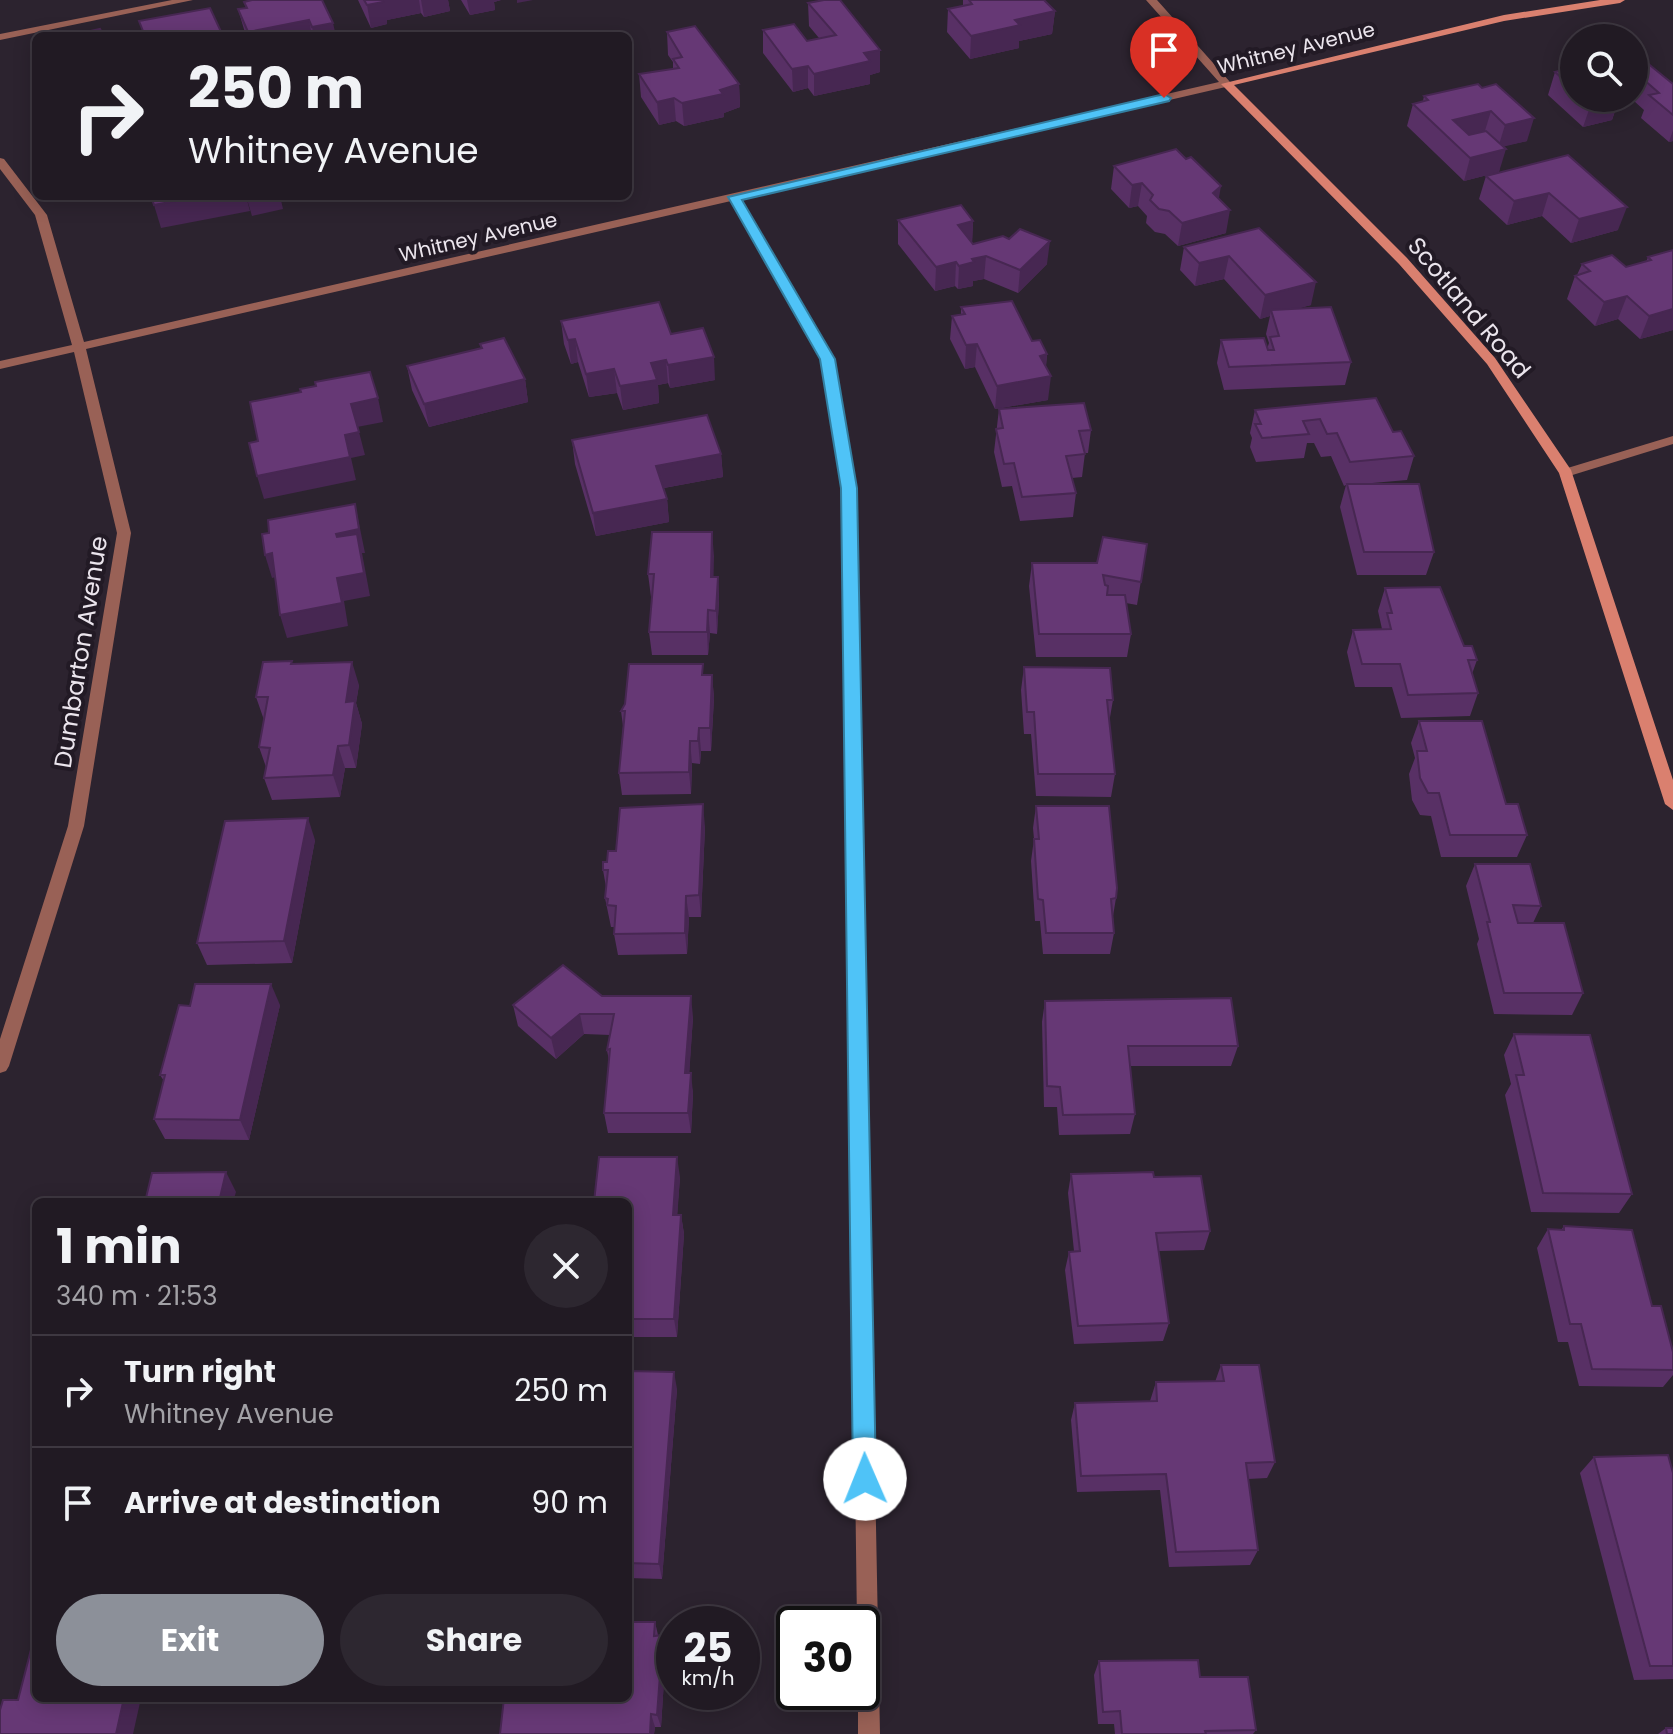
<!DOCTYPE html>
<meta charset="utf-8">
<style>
body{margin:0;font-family:Poppins,sans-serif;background:#2d2730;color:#f1f3f6;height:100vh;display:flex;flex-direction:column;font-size:30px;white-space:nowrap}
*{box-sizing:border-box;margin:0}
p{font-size:26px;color:#a2a1a6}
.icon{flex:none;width:44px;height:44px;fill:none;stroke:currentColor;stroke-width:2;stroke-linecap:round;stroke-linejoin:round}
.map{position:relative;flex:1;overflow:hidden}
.details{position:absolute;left:32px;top:1198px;width:600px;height:504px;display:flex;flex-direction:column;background:#211a23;border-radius:12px;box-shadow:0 4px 20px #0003,0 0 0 2px #3e3841}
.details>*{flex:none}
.banner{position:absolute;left:32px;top:32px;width:600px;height:168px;border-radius:12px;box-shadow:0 4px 20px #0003,0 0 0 2px #3e3841;background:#211a23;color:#f1f3f6;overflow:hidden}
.fabs{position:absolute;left:1560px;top:24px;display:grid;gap:16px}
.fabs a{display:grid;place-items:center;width:88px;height:88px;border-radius:50%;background:#211a23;box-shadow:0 4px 20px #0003,0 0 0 2px #3e3841;font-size:40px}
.speed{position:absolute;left:656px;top:1606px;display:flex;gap:16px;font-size:40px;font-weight:700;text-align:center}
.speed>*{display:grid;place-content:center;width:104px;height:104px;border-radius:50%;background:#211a23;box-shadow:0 4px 20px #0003,0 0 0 2px #3e3841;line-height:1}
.speed small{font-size:20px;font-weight:400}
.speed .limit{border:4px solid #111;border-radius:12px;background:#fff;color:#111}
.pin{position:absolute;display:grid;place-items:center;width:68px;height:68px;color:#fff;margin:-82px -34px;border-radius:50% 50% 50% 0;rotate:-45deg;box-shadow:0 0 8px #0007}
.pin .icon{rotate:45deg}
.me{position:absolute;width:88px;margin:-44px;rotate:359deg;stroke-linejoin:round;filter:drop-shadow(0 0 6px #0008)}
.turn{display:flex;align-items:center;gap:28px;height:168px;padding:0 24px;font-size:36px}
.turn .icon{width:104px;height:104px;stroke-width:2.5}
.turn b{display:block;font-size:56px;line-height:68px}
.round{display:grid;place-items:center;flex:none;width:84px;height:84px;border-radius:42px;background:#2d2730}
.overview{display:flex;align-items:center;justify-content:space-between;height:136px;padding:0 24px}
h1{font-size:48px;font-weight:700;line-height:60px}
.cta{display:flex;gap:16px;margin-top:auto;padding:16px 24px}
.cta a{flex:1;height:92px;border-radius:48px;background:#8c9099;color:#fff;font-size:32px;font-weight:700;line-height:92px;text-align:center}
.cta a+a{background:#2d2730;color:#f1f3f6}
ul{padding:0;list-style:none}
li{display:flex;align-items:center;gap:24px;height:112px;padding:0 24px;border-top:2px solid #3e3841}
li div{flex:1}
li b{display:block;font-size:30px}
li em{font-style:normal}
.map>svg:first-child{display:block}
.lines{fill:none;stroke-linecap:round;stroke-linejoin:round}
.street{fill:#996156;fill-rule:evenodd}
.secondary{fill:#da806f;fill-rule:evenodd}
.wall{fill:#583065}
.shaded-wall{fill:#472752}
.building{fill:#663875;stroke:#472752;stroke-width:2}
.route{fill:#4fc3f7;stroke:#337fa1;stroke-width:2}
.labels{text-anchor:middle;stroke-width:8;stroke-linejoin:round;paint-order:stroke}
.far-street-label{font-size:20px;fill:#ebe5ed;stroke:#221a25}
.street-label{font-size:24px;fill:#ebe5ed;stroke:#221a25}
</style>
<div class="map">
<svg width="1673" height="1734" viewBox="0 0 1673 1734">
<rect width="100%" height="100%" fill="#2c232f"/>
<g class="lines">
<g class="street">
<polygon points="172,0 193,0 0,40 0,34"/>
<polygon points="1146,0 1157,0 1230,82 1230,86 741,199 833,359 856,488 880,1734 858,1734 858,1692 862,1692 862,1624 857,1624 842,488 821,359 731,201 86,349 131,533 84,826 9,1066 6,1071 0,1073 0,1039 68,826 117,533 74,352 0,369 0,361 72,345 35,215 0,169 0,158 4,159 47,215 84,342 1219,82"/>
<polygon points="1673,436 1673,444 1566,477 1559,473 1561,470"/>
</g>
<polygon class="secondary" points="1600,0 1625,0 1620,3 1504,21 1234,85 1407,258 1495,358 1571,470 1673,780 1673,810 1665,804 1559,473 1487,364 1399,264 1221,84 1504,15"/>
</g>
<g class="wall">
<polygon points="322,0 336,36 246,36 238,9 246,8 244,2"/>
<polygon points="358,0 448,0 450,11 424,17 421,13 387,20 387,24 371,28"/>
<polygon points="461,0 501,0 494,2 495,10 470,15"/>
<polygon points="963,0 1044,0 1055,11 1052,34 1019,41 1019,48 970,59 947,32 948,9 963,6"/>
<polygon points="808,3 880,50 880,72 870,75 870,84 814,96 808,88 793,92 763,53 763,30 807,41 819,38 809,26"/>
<polygon points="667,32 739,84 740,107 724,113 724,117 684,126 676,121 659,125 641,97 639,74 673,69 673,62 668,55"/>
<polygon points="1634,54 1673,84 1673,141 1669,142 1641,118 1644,110 1634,101 1617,105 1612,120 1583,127 1548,95 1555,72 1564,70 1566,65 1574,63 1574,98 1634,98"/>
<polygon points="1478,84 1527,141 1503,146 1499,172 1464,181 1407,126 1413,104 1423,101 1424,96"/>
<polygon points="1568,155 1618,230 1571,243 1542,216 1507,225 1479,199 1486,176"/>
<polygon points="1114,166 1219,199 1226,233 1178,246 1165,234 1155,232 1146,223 1147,216 1138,206 1129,208 1111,189"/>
<polygon points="898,220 973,221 972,243 973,244 1047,264 1018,293 984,279 973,281 973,286 958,289 955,286 935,291 898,244"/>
<polygon points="1259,228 1311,305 1295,309 1351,362 1345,385 1224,390 1217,363 1221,340 1267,349 1269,343 1266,334 1270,316 1260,319 1224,279 1195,286 1180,270 1184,247"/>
<polygon points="1673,250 1673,330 1640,339 1618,319 1595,326 1567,299 1575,276 1577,275 1582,264 1626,267 1646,262 1648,257"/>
<polygon points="961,307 1032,341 1047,354 1046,366 1048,400 995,409 975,367 965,369 950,339 952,316 961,314"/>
<polygon points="561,321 671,334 715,380 670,388 668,383 658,385 659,403 623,410 617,393 589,397 578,362 571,364 564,344"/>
<polygon points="480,344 525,379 528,402 429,427 412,390 407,366 481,348"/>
<polygon points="1376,398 1393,432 1414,456 1407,480 1361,484 1434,552 1426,575 1357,575 1340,507 1346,485 1344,486 1331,456 1321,457 1314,443 1307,443 1304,458 1256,462 1250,447 1252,438 1250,433 1255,410"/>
<polygon points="999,409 1091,430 1088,453 1085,453 1082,477 1072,478 1076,493 1073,517 1020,521 1012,486 1002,487 994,452"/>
<polygon points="572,440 721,454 723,477 664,488 667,499 669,522 596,536 575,464"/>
<polygon points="712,532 713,577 718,577 719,600 717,634 710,633 708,655 652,655 649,632 652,597 651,597 648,574"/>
<polygon points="1147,544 1137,605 1126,603 1131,634 1127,657 1036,657 1029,586 1032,563 1097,563"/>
<polygon points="1385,588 1464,646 1477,660 1472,674 1478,693 1470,716 1401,718 1392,687 1355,687 1347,652 1353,630 1382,629 1378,611"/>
<polygon points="293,664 359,685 356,703 362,724 356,768 345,768 340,797 272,800 264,778 266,767 259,747 264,720 256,697"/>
<polygon points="1024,667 1113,700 1109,723 1115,774 1111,797 1036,796 1031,734 1024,734 1021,690"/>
<polygon points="704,675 712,675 714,698 711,751 701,751 700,764 692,763 691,794 622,795 619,773 623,726 621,711"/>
<polygon points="1419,721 1506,804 1527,835 1517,857 1441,857 1431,816 1420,815 1412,800 1409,774 1415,758 1411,743"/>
<polygon points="1036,806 1116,898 1113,916 1114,933 1110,954 1043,954 1040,921 1035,921 1031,861 1034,839 1033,828"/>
<polygon points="705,827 701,917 689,917 687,954 618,955 614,934 615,927 611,927 605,898 606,887 603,870 607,862 616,851"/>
<polygon points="315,840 292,963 207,965 197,943"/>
<polygon points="1475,864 1541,906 1533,923 1583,993 1572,1015 1494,1014 1477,944 1479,939 1466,886"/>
<polygon points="602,996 693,1017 689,1073 693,1093 691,1133 608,1133 604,1113 609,1061 607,1050 610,1035 584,1034 556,1059 518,1026 513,1005"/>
<polygon points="1045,1001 1238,1046 1231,1066 1130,1066 1135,1114 1130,1134 1059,1135 1057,1107 1044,1107 1042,1022"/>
<polygon points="280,1005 249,1140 165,1139 154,1119 164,1081 160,1075"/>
<polygon points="1514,1034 1632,1194 1619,1213 1531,1212 1505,1095 1511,1084 1504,1055"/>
<polygon points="1071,1174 1154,1177 1210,1231 1204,1250 1159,1251 1169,1323 1163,1341 1074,1344 1065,1270 1069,1252 1074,1251 1068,1193"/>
<polygon points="680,1177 677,1215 681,1215 684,1234 677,1337 628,1337 628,1202"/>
<polygon points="1564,1226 1652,1306 1673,1352 1673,1375 1663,1387 1579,1386 1568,1342 1558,1342 1537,1248 1548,1229 1561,1230"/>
<polygon points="1221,1365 1275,1462 1267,1478 1248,1479 1258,1550 1250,1565 1169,1567 1160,1490 1077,1492 1071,1420 1075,1403 1150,1401 1156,1382 1215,1382"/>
<polygon points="628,1371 677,1389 662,1579 628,1578"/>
<polygon points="1594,1457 1673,1473 1673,1679 1634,1680 1580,1473"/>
<polygon points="655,1622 658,1635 666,1649 661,1727 655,1727 654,1734 500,1734 628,1698"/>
<polygon points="1099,1661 1200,1677 1256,1730 1253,1734 1115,1734 1114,1724 1098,1724 1094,1675"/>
<polygon points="1666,1728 1673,1734 1658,1734"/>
</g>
<g class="shaded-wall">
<polygon points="382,0 419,0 421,13 387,20 387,24 371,28 367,5"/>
<polygon points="421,0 448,0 450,11 424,17"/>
<polygon points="467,0 501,0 494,2 495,10 470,15"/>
<polygon points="517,0 533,0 517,3"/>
<polygon points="1055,11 1052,34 1019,41 1019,48 970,59 971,36 1015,20"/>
<polygon points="309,20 312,36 249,36 248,32"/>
<polygon points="333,23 336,36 314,36 312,27"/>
<polygon points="880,50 880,72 870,75 870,84 814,96 814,74 864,53"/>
<polygon points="808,66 808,88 793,92 792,69"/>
<polygon points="1642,78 1634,101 1617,105 1612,120 1583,127 1591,104 1604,98 1634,98 1634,80"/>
<polygon points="739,84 740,107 724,113 724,117 684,126 682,103"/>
<polygon points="674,98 676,121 659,125 657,102"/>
<polygon points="1491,111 1484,134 1453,142 1453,120"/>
<polygon points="1534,118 1527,141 1498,148 1505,125"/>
<polygon points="1673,130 1673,141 1669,142"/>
<polygon points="1506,149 1499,172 1464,181 1470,158"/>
<polygon points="1142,183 1138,206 1129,208 1132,185"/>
<polygon points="1221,186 1217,209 1230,210 1226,233 1178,246 1182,223"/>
<polygon points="1549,193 1542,216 1507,225 1514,201"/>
<polygon points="201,196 246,196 250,211 161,228 154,205"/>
<polygon points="246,196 280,196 283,209 252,216"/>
<polygon points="1627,207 1618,230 1571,243 1579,219"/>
<polygon points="973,221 972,244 958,225"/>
<polygon points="1050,241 1047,264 1018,293 1020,270"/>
<polygon points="986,256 984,279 973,281 973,286 958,289 959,266 972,259"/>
<polygon points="1229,256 1224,279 1195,286 1199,263"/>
<polygon points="956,262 955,286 935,291 936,267"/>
<polygon points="1316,282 1311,305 1272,315 1271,310 1270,316 1260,319 1265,295"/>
<polygon points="1627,296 1618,319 1595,326 1604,302"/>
<polygon points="1673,309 1673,330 1640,339 1649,316"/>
<polygon points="575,339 578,362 571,364 568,340"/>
<polygon points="977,344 975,367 965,369 966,345"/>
<polygon points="1047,354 1045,377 1051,376 1048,400 995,409 997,386 1040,356"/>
<polygon points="714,357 715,380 670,388 668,365"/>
<polygon points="666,360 668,383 658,385 659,403 623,410 620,386 651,363"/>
<polygon points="614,369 617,393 589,397 586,374"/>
<polygon points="525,379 528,402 429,427 424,404"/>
<polygon points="378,398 383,422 357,427 351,404"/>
<polygon points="359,432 365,455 351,458 356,480 264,499 257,476 345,435"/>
<polygon points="721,454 723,477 658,489 656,466"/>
<polygon points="667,499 669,522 596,536 593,513"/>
<polygon points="355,504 365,553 362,553 370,596 344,601 348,626 287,638 280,615 337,578 343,557 336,534"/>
<polygon points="712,532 714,556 713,600 711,577"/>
<polygon points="272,553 279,576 272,578 265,555"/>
<polygon points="718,577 719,600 717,634 716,611"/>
<polygon points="708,610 710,633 708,655 707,632"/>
<polygon points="352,662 359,685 356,703 362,724 356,768 349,745 346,702"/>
<polygon points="712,675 714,698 711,751 710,728"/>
<polygon points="699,728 701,751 700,764 698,741"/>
<polygon points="690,741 692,763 691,794 689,772"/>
<polygon points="338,746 345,768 340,797 333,775"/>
<polygon points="703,804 705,827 701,917 699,895"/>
<polygon points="308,818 315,840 292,963 284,941"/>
<polygon points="686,896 689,917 687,954 685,933"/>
<polygon points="271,984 280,1005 249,1140 240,1120"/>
<polygon points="691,996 693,1017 688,1094 685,1073"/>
<polygon points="580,1014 584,1034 556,1059 551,1038"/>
<polygon points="691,1073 693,1093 691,1133 688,1113"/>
<polygon points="677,1157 680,1177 676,1234 673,1215"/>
<polygon points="226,1172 236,1192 233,1202 219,1202"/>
<polygon points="681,1215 684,1234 677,1337 674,1319"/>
<polygon points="674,1372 677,1389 662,1579 659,1564"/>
<polygon points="663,1635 666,1649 661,1727 657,1715"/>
<polygon points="124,1698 141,1698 133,1734 116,1734"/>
<polygon points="651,1714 655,1727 654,1734 650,1734"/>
</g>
<g class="building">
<polygon points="252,0 322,0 333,23 312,27 309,20 248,32 238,9 247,8 244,2"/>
<polygon points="364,0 382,0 383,2 367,5"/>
<polygon points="824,0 840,0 880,50 864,53 870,61 814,74 808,66 792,69 763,30 794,24 807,41 836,35 808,3"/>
<polygon points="969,0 1044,0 1055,11 1015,20 1020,25 971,36 948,9 972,4"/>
<polygon points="210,8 223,36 189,36 189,35 182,36 145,36 139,21"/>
<polygon points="695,26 739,84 720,90 723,94 682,103 674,98 657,102 639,74 679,68 673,59 682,57 667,32"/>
<polygon points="100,29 103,36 67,36"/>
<polygon points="1635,53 1673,84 1673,115 1649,95 1659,93 1642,78 1634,80 1634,54"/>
<polygon points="1574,63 1574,89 1555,72 1570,68 1566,65"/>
<polygon points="1478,84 1482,88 1496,84 1534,118 1505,125 1491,111 1453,120 1469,135 1486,131 1506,149 1470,158 1413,104 1428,100 1424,96"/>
<polygon points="1584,98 1615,98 1591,104"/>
<polygon points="1176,149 1186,159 1191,157 1221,186 1213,193 1230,210 1182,223 1169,211 1159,209 1150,200 1153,195 1142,183 1132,185 1114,166"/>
<polygon points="1568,155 1627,207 1579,219 1549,193 1514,201 1486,176"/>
<polygon points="151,196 201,196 154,205"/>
<polygon points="961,205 973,221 958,225 973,244 1003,236 1009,239 1020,229 1050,241 1020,270 986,256 972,259 974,262 959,266 956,262 936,267 898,220"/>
<polygon points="1259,228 1316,282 1265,295 1229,256 1199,263 1184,247"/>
<polygon points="1673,250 1673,309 1649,316 1627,296 1604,302 1575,276 1590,271 1582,264 1612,255 1626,267 1651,260 1648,257"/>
<polygon points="1012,301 1032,341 1040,340 1047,354 1040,356 1051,376 997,386 977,344 966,345 952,316 965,314 961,307"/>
<polygon points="659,302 671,334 703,328 714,357 668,365 666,360 651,363 657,380 620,386 614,369 586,374 575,339 568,340 561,321"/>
<polygon points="1331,307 1351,362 1229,367 1221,340 1264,338 1268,350 1274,350 1270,337 1279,336 1271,310"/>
<polygon points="504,338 525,379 424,404 407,366 482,348 480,344"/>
<polygon points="370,372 378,398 351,404 359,432 345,435 350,457 257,476 249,443 258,441 250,402 301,392 300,389 316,386 315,382"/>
<polygon points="1376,398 1393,432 1401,431 1414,456 1350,462 1337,433 1327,434 1320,419 1303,421 1309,434 1262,438 1255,424 1261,424 1255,410"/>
<polygon points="1084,403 1091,430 1079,431 1085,454 1066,456 1076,493 1022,497 1014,463 1004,464 996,429 1003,428 999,409"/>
<polygon points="707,415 721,454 656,466 667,499 593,513 572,440"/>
<polygon points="1347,484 1419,484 1434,552 1364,552"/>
<polygon points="355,504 359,529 336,534 337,537 357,534 364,573 337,578 342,603 280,615 272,553 265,555 262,534 269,533 268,520"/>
<polygon points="652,532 712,532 711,577 718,577 716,611 708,610 707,632 649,632 654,574 648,574"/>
<polygon points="1103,537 1147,544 1141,582 1103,575 1105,585 1108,586 1107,595 1125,595 1131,634 1039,634 1032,563 1097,563"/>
<polygon points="1440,587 1464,646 1472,646 1477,660 1468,660 1478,693 1408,695 1400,664 1362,664 1353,630 1391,629 1387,613 1392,613 1385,588"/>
<polygon points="292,661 291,664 352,662 346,702 355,701 349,745 338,746 333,775 264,778 270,748 259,747 268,697 256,697 263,662"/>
<polygon points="629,664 703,664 702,675 712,675 710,728 699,728 698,741 690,741 689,772 619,773 625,711 621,711 625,704"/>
<polygon points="1024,667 1110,668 1113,700 1107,700 1115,774 1038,774 1034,712 1027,712"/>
<polygon points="1419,721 1482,721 1506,804 1518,804 1527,835 1450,835 1439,793 1428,793 1420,778 1417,751 1427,751"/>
<polygon points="703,804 699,895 686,896 685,933 614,934 616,906 607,905 608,899 605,898 608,870 603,870 603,862 607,862 608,851 616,851 620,808"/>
<polygon points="1036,806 1109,806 1117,888 1116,898 1111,899 1114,933 1046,933 1043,900 1038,899 1034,839 1039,839"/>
<polygon points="308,818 284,941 197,943 225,821"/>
<polygon points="1475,864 1530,864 1541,906 1513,905 1518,923 1564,923 1583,993 1504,993 1487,922 1490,922"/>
<polygon points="563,965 602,996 691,996 685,1073 691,1073 688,1113 604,1113 610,1049 607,1050 614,1014 580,1014 551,1038 513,1005"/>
<polygon points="195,984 271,984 240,1120 154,1119 165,1075 160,1075 179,1005 190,1006"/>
<polygon points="1231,998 1238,1046 1128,1046 1135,1114 1063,1115 1060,1087 1047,1086 1045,1001"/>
<polygon points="1514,1034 1590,1035 1632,1194 1543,1193 1516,1075 1524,1075"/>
<polygon points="599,1157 677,1157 673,1215 681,1215 674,1319 628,1319 628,1202 594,1202"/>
<polygon points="226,1172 219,1202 145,1202 152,1173"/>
<polygon points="1153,1172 1154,1177 1201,1176 1210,1231 1156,1233 1169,1323 1078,1326 1069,1252 1080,1251 1071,1174"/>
<polygon points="1564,1226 1632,1230 1652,1306 1661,1306 1673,1352 1673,1370 1592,1369 1581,1324 1570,1324 1548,1229 1564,1230"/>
<polygon points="1221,1365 1259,1365 1275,1462 1246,1463 1258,1550 1176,1552 1166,1474 1081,1476 1075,1403 1157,1401 1156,1382 1224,1381"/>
<polygon points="628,1371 674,1372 659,1564 628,1563"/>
<polygon points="1668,1455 1673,1473 1673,1666 1650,1666 1594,1457"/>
<polygon points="628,1622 655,1622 654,1636 663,1635 657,1715 651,1714 650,1734 500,1734 504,1698 628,1698"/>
<polygon points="34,1638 36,1638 36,1698 124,1698 116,1734 0,1734 0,1710 3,1700 18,1700"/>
<polygon points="1198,1660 1200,1677 1248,1677 1256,1730 1205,1731 1206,1734 1122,1734 1120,1711 1103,1712 1099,1661"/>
<polygon points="1666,1728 1673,1728 1673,1734 1667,1734"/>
</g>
<polygon class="route" points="1164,94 1171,98 1169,101 742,200 835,359 857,488 876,1479 873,1486 865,1490 857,1486 853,1479 841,488 820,359 728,197"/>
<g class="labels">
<g class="far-street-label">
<text transform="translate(1296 48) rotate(-14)" y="7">Whitney Avenue</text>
<text transform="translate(478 237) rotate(-13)" y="7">Whitney Avenue</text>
</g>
<g class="street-label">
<text transform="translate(1469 308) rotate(50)" y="8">Scotland Road</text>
<text transform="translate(81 652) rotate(-81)" y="8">Dumbarton Avenue</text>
</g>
</g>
</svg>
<div class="fabs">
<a><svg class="icon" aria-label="search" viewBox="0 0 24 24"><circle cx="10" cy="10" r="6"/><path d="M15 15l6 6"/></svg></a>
</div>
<div class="speed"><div>25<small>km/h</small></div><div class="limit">30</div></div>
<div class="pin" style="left:1164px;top:98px;background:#d93025"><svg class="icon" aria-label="arrive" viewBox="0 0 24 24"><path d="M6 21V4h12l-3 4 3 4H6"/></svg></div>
<svg class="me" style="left:865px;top:1479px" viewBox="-20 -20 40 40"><circle r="19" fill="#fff"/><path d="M0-13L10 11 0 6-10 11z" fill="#4fc3f7"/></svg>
<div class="banner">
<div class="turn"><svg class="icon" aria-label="right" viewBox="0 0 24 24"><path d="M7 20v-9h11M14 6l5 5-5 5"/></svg><div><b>250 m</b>Whitney Avenue</div></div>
</div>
<section class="details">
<div class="overview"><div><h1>1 min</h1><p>340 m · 21:53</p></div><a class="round"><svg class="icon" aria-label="close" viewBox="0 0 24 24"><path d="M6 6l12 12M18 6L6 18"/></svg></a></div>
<ul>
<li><svg class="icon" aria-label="right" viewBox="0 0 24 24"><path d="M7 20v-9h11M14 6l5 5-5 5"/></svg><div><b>Turn right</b><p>Whitney Avenue</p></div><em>250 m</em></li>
<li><svg class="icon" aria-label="arrive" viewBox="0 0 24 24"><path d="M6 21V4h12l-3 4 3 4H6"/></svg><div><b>Arrive at destination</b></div><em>90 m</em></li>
</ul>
<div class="cta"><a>Exit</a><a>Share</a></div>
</section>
</div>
